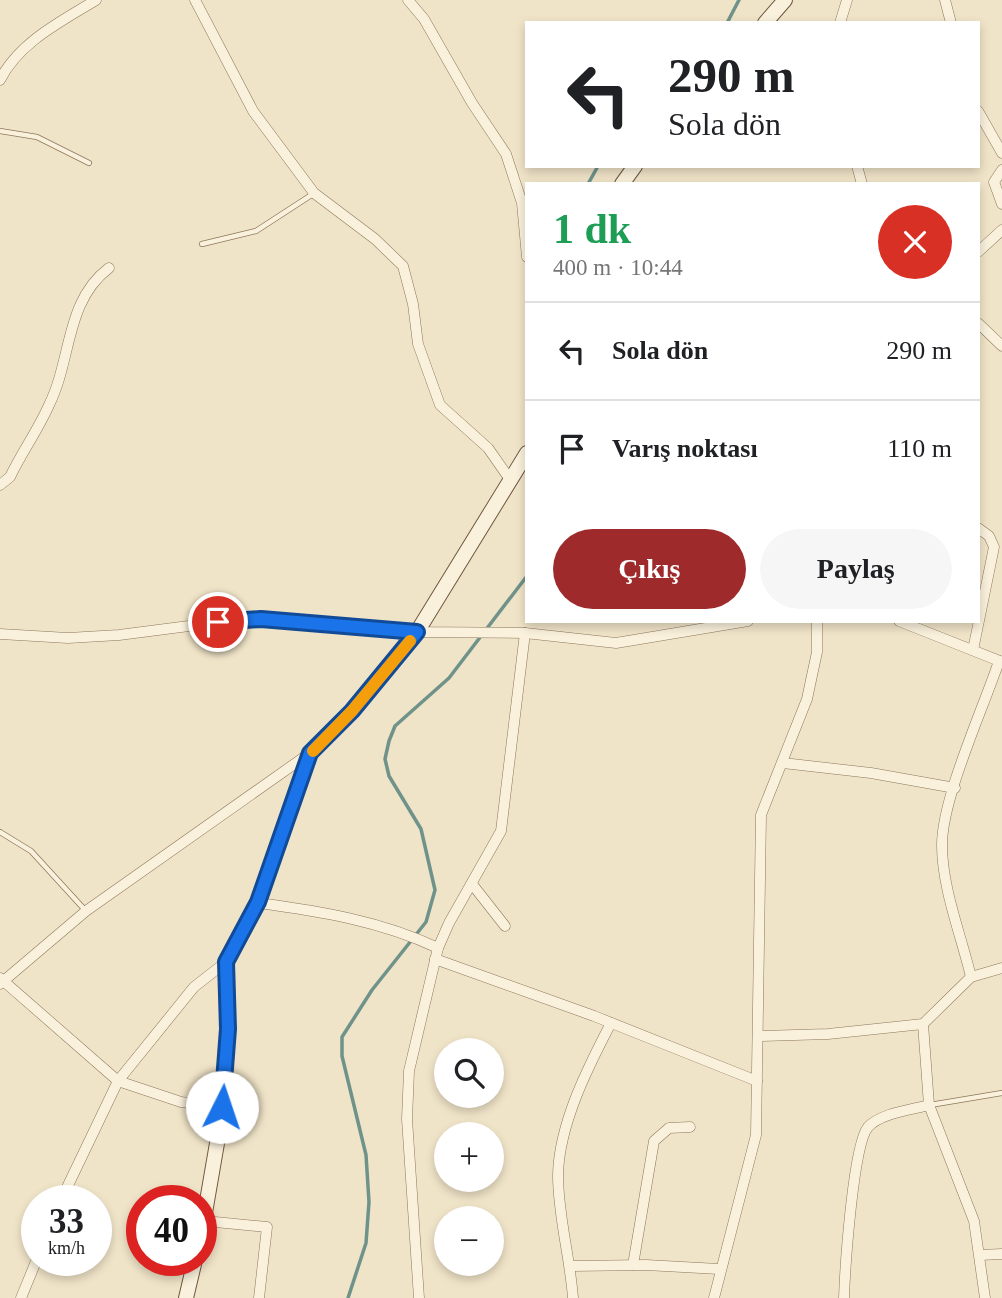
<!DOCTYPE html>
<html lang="tr">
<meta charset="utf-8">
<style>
body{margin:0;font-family:"Times New Roman",serif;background:#f6f6f6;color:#202124;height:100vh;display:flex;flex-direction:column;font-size:26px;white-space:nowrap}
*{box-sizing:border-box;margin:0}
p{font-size:23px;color:#757577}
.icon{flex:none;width:38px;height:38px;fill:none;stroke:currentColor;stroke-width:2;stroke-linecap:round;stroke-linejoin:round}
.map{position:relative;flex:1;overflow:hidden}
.side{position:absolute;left:525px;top:182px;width:455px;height:441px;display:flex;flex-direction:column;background:#fff;border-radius:0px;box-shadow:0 4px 10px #0003}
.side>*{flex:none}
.top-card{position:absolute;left:525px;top:21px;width:455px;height:147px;border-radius:0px;box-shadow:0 4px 10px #0003;background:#fff;color:#202124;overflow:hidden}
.controls{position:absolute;left:434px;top:1038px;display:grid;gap:14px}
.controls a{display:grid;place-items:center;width:70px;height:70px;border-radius:50%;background:#fff;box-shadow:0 4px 10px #0003;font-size:35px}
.speed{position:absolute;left:21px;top:1185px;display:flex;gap:14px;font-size:35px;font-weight:700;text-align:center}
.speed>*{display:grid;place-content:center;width:91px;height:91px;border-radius:50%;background:#fff;box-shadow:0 4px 10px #0003;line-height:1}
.speed small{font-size:18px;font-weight:400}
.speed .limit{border:10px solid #d22;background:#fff;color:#111}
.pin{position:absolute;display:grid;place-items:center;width:60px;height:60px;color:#fff;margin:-30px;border:4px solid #fff;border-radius:50%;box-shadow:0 2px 7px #0007}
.me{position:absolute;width:77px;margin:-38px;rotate:4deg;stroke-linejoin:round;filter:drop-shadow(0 0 5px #0008)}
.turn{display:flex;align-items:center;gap:24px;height:147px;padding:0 28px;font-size:32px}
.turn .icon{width:91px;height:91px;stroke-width:2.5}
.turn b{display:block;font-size:49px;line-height:60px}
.round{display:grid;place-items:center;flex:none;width:74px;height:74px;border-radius:37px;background:#f6f6f6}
.head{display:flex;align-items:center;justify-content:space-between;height:119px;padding:0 28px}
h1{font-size:42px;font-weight:800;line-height:52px;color:#1e9e55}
.cta{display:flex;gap:14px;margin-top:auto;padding:14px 28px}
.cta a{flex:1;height:80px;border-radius:42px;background:#9e2a2b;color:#fff;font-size:28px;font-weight:800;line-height:80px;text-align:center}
.cta a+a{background:#f6f6f6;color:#202124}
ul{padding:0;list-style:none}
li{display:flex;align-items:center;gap:21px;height:98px;padding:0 28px;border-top:2px solid #e0e0e0}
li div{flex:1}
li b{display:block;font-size:26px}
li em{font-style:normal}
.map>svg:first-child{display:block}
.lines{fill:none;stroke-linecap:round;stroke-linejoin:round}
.stream{stroke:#6f938a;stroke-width:3.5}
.lane-casing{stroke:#8d765c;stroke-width:6}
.street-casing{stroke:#8d765c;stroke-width:11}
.secondary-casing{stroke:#6f573f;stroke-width:16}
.lane{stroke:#faf1dc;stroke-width:4.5}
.street{stroke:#faf1dc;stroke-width:10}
.secondary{stroke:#faf1dc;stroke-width:14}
.route-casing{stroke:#114b97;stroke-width:18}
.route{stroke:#1a73e8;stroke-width:12}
.slow{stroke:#f59e0b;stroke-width:12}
</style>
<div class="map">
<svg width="1002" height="1298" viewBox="0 0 1002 1298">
<rect width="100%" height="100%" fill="#f0e4c8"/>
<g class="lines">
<g class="stream">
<polyline points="727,23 739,0"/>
<polyline points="588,184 598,166"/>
<polyline points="348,1298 366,1243 369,1202 366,1155 342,1056 342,1037 372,990 426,922 435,890 421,829 389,776 385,759 389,741 395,726 449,678 527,576"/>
</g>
<defs>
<g id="lane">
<polyline points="0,131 37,137 89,163"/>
<polyline points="202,244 256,231 313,194"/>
<polyline points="0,832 31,851 85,910"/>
<polyline points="930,1105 1002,1093"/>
</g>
<g id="street">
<polyline points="195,0 253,111 314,193 375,239 403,266 413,304 418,344 440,405 488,448 511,481"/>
<polyline points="408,0 424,19 472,103 506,154 522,203 527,257"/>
<polyline points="945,0 951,23"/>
<polyline points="840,23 847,0"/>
<path d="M0 80C19 42 62 21 96 0"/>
<polyline points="978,111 1002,153"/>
<polyline points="857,166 862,184"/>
<polyline points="1002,170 994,182 1002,204"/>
<polyline points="978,252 1002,230"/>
<polyline points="978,323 1002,346"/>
<path d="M0 485 10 477C22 452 38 430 49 405 72 359 65 301 109 268"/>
<polyline points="899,621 1002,662"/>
<polyline points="0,634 68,638 119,635 243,619 417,632 525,633 616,643 748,621"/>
<polyline points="973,650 994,547 989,536 978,528"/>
<polyline points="783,763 871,773 955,788"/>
<polyline points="472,884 505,926"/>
<path d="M258 903C319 911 381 921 438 948"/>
<polyline points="435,959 594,1016 757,1081"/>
<path d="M971 977C961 935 942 888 942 845 942 798 983 709 999 661"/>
<polyline points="0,978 118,1081 181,1102 222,1107"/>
<polyline points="0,984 86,911 310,753"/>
<polyline points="923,1024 929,1105 974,1221 985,1298"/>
<polyline points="758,1036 828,1034 923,1024 971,977 1002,968"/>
<polyline points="61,1200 118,1081 194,987 226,962"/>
<polyline points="205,1221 267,1227 259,1298"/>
<polyline points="980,1255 1002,1254"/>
<polyline points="633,1265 654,1141 669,1128 690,1127"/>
<polyline points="571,1266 646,1265 719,1269"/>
<polyline points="21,1298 37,1259"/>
<polyline points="419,1298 407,1119 409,1071 438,948 449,923 501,831 525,633"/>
<path d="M573 1298C570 1257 558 1216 558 1175 559 1124 588 1067 611 1023"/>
<polyline points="714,1298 756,1135 761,815 807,699 817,652 817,621"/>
<path d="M844 1298C845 1269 853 1145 868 1127 881 1113 911 1110 929 1105"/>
</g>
<g id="secondary">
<polyline points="765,23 785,0"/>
<polyline points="622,184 635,166"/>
<polyline points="201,1236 221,1120 228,1029 226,962 258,903 310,753 352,711 417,632 527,453"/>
<polyline points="186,1298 195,1260"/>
</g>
</defs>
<use href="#lane" class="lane-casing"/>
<use href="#street" class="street-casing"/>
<use href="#secondary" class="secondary-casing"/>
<use href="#lane" class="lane"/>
<use href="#street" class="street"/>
<use href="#secondary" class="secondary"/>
</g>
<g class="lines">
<defs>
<polyline id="route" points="218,622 261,619 417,632 352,711 310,753 258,902 226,962 228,1029 222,1107"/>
</defs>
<use href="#route" class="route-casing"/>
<use href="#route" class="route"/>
<polyline class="slow" points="313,751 352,711 410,641"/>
</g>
</svg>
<div class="controls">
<a><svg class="icon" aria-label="search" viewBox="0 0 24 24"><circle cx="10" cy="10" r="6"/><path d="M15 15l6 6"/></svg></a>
<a>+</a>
<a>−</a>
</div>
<div class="speed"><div>33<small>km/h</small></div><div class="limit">40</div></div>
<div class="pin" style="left:218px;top:622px;background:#d93025"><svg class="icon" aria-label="arrive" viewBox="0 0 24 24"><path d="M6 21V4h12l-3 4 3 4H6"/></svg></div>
<svg class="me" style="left:222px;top:1107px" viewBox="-20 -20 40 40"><circle r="19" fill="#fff"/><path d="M0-13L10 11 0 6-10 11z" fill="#1a73e8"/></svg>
<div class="top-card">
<div class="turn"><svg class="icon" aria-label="left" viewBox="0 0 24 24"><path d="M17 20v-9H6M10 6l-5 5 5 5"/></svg><div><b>290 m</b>Sola dön</div></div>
</div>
<section class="side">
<div class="head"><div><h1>1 dk</h1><p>400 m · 10:44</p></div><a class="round" style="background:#d93025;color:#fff"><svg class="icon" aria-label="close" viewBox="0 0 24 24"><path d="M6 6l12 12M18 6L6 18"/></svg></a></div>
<ul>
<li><svg class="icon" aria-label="left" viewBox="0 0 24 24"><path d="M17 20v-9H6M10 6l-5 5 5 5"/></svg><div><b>Sola dön</b></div><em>290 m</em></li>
<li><svg class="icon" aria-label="arrive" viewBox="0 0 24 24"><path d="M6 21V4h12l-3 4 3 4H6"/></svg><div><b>Varış noktası</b></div><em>110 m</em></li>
</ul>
<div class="cta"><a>Çıkış</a><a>Paylaş</a></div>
</section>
</div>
